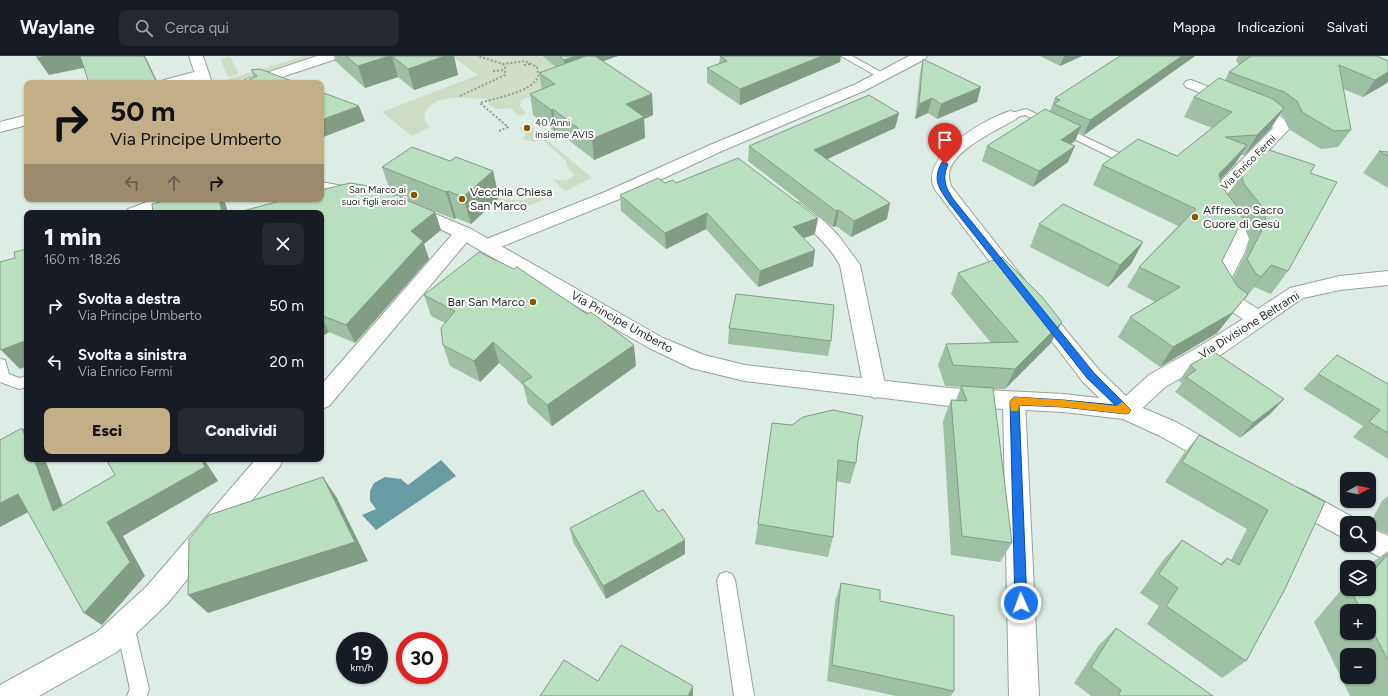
<!DOCTYPE html>
<html lang="it">
<meta charset="utf-8">
<style>
body{margin:0;font-family:Figtree,sans-serif;background:#242831;color:#f1f3f6;height:100vh;display:flex;flex-direction:column;font-size:15px;white-space:nowrap}
*{box-sizing:border-box;margin:0}
p{font-size:13px;color:#9ea1a6}
.icon{flex:none;width:22px;height:22px;fill:none;stroke:currentColor;stroke-width:2;stroke-linecap:round;stroke-linejoin:round}
.map{position:relative;flex:1;overflow:hidden}
.sheet{position:absolute;left:24px;top:154px;width:300px;height:252px;display:flex;flex-direction:column;background:#171b24;border-radius:8px;box-shadow:0 1px 3px #0004}
.sheet>*{flex:none}
.top-card{position:absolute;left:24px;top:24px;width:300px;height:122px;border-radius:8px;box-shadow:0 1px 3px #0004;background:#c2ae87;color:#111;overflow:hidden}
.needle{width:26px;rotate:82deg}
.fabs{position:absolute;left:1340px;top:416px;display:grid;gap:8px}
.fabs a{display:grid;place-items:center;width:36px;height:36px;border-radius:8px;background:#171b24;box-shadow:0 1px 3px #0004;font-size:20px}
.speed{position:absolute;left:336px;top:576px;display:flex;gap:8px;font-size:20px;font-weight:700;text-align:center}
.speed>*{display:grid;place-content:center;width:52px;height:52px;border-radius:50%;background:#171b24;box-shadow:0 1px 3px #0004;line-height:1}
.speed small{font-size:10px;font-weight:400}
.speed .limit{border:6px solid #d22;background:#fff;color:#111}
.pin{position:absolute;display:grid;place-items:center;width:34px;height:34px;color:#fff;margin:-41px -17px;border-radius:50% 50% 50% 0;rotate:-45deg;box-shadow:0 0 4px #0007}
.pin .icon{rotate:45deg}
.me{position:absolute;width:44px;margin:-22px;rotate:358deg;stroke-linejoin:round;filter:drop-shadow(0 0 3px #0008)}
.turn{display:flex;align-items:center;gap:14px;height:84px;padding:0 20px;font-size:18px}
.turn .icon{width:52px;height:52px;stroke-width:2.5}
.turn b{display:block;font-size:28px;line-height:34px}
.lanes{display:flex;align-items:center;height:38px;padding:0 20px;background:#0003;justify-content:center;gap:20px;direction:ltr}
.lanes .off{opacity:.35}
.round{display:grid;place-items:center;flex:none;width:42px;height:42px;border-radius:8px;background:#242831}
.overview{display:flex;align-items:center;justify-content:space-between;height:68px;padding:0 20px}
h1{font-size:24px;font-weight:800;line-height:30px}
.primary-button{display:flex;gap:8px;margin-top:auto;padding:8px 20px}
.primary-button a{flex:1;height:46px;border-radius:8px;background:#c2ae87;color:#111;font-size:16px;font-weight:800;line-height:46px;text-align:center}
.primary-button a+a{background:#242831;color:#f1f3f6}
ul{padding:0;list-style:none}
li{display:flex;align-items:center;gap:12px;height:56px;padding:0 20px}
li div{flex:1}
li b{display:block;font-size:15px}
li em{font-style:normal}
header{display:flex;align-items:center;gap:24px;box-sizing:border-box;height:56px;padding:0 20px;background:#171b24;border-bottom:1px solid #363941}
header strong{font-size:19px}
nav{display:flex;gap:22px;margin-inline-start:auto;font-size:14px}
.search{width:280px;height:36px;background:#242831;display:flex;align-items:center;gap:10px;box-sizing:border-box;padding:0 14px;border-radius:8px;color:#9ea1a6;font-size:15px}
.map>svg:first-child{display:block}
.green{fill:#d0ddc6}
.water{fill:#679ca3}
.lines{fill:none;stroke-linecap:round;stroke-linejoin:round}
.lane-casing{stroke:#95a29d;stroke-width:2}
.street-casing{stroke:#95a29d;stroke-width:2}
.secondary-casing{stroke:#95a29d;stroke-width:2}
.path{stroke:#939e99;stroke-width:2;stroke-dasharray:2 2;stroke-linecap:butt}
.lane{fill:#fff;fill-rule:evenodd}
.street{fill:#fff;fill-rule:evenodd}
.secondary{fill:#fff;fill-rule:evenodd}
.wall{fill:#a0c0a5;fill-rule:evenodd}
.shaded-wall{fill:#829c86}
.building{fill:#badfc0;stroke:#829c86}
.route{fill:#1a73e8;stroke:#114b97}
.slow{fill:#f59e0b}
.poi-dot{fill:#885900;stroke:#fff;stroke-width:1.5}
.labels{text-anchor:middle;stroke-width:4;stroke-linejoin:round;paint-order:stroke}
.far-poi-label{font-size:10px;fill:#282e2c;stroke:#fff;text-anchor:start}
.far-street-label{font-size:10px;fill:#282e2c;stroke:#fff}
.poi-label{font-size:12px;fill:#282e2c;stroke:#fff;text-anchor:start}
.street-label{font-size:12px;fill:#282e2c;stroke:#fff}
</style>
<header>
<strong>Waylane</strong>
<div class="search"><svg class="icon" aria-label="search" viewBox="0 0 24 24"><circle cx="10" cy="10" r="6"/><path d="M15 15l6 6"/></svg>Cerca qui</div>
<nav><a>Mappa</a><a>Indicazioni</a><a>Salvati</a></nav>
</header>
<div class="map">
<svg width="1388" height="640" viewBox="0 0 1388 640">
<rect width="100%" height="100%" fill="#deece6"/>
<g class="green">
<polygon points="304,0 308,0 313,3 235,27 230,27 228,23"/>
<path d="M452 0H540L575 23 521 44 520 49 526 58 519 60 510 52 497 53 489 49 487 43C470 43 433 35 425 58 423 64 426 67 430 71L412 80 382 56 478 19Z"/>
<polygon points="230,1 239,18 228,21 220,3"/>
<path d="M528 68 592 122 565 135 551 122C559 125 569 127 574 118L568 112 566 105 543 84 534 86 522 83 526 78 519 72Z"/>
<path d="M541 137 547 142C523 152 521 156 496 146L500 142C518 146 524 145 541 137Z"/>
</g>
<polygon class="water" points="441,404 456,420 376,474 362,459 376,453 370,445 370,435 374,427 385,421 401,423 408,429"/>
<g class="lines">
<defs>
<g id="lane">
<polygon points="841,0 852,0 888,20 883,23 880,22"/>
<polygon points="1026,53 1121,98 1122,100 1121,102 1113,102 1025,59 1011,63 1006,60 1008,58"/>
<polygon points="0,303 5,304 9,318 19,322 27,320 27,331 19,333 0,326"/>
<polygon points="726,516 732,518 735,524 754,640 734,640 717,524 720,518"/>
<polygon points="125,560 131,563 134,569 149,633 147,640 127,640 130,633 116,569 119,563"/>
</g>
<g id="street">
<polygon points="317,0 338,0 336,3 264,27 243,27 245,24"/>
<polygon points="909,0 927,0 925,3 866,34 722,95 617,144 493,194 486,196 479,194 477,190 479,186 605,136 710,89 856,28"/>
<polygon points="202,14 207,15 209,18 207,21 186,27 162,27 164,24"/>
<path d="M1191 24 1272 55 1284 63 1289 73 1226 139C1226 156 1245 166 1249 183L1244 198 1230 225 1239 241 1258 253 1290 232 1340 220 1388 215V229L1340 234 1303 242 1216 302 1165 331 1134 360 1126 363 1118 360 1083 326 1028 254 1031 249 1038 247 1045 249 1099 314 1126 340 1149 319 1200 290 1243 263 1225 251 1210 225 1225 198 1231 183C1227 166 1208 157 1208 138L1273 72 1271 68 1262 61 1186 31 1184 28 1186 25Z"/>
<path d="M1011 55 1016 57 1019 60 1016 63C998 74 951 94 949 118 949 122 950 126 951 130L1026 226 1023 231 1016 233 1009 231 936 135C914 103 987 61 1011 55Z"/>
<polygon points="27,59 27,69 0,76 0,66"/>
<path d="M794 146 800 147 825 166 838 179 860 209 886 333 883 339 875 342 867 339 864 333 840 209C827 186 808 171 788 155L785 151 788 147Z"/>
<polygon points="464,171 471,173 473,177 471,181 329,350 321,353 321,329 457,173"/>
<polygon points="1014,336 1022,339 1025,345 1039,640 1009,640 1003,345 1006,339"/>
<polygon points="256,403 283,403 280,410 167,548 117,596 39,640 0,640 0,629 97,576 147,530"/>
</g>
<g id="secondary">
<polygon points="189,0 203,0 212,27 198,27"/>
<polygon points="321,126 365,134 368,138 365,142 359,143 321,136"/>
<polygon points="155,143 180,143 177,147 151,157 125,157 128,153"/>
<polygon points="409,147 471,173 663,282 704,299 745,309 949,332 1063,338 1126,345 1176,366 1226,394 1230,401 1226,408 1218,411 1210,408 1160,380 1123,363 1063,356 949,350 745,325 691,312 649,292 457,181 403,156 400,152 403,148"/>
<polygon points="1294,431 1303,434 1356,463 1358,467 1347,467 1347,482 1338,479 1285,450 1281,442 1285,434"/>
<polygon points="1369,471 1388,480 1388,505 1360,491 1359,489 1369,489"/>
</g>
</defs>
<use href="#lane" class="lane-casing"/>
<use href="#street" class="street-casing"/>
<use href="#secondary" class="secondary-casing"/>
<g class="path">
<polyline points="524,9 531,8"/>
<polyline points="493,15 505,14"/>
<polyline points="460,40 505,19 505,11 503,8 477,0"/>
<path d="M499 75 508 71 480 47C494 42 534 36 538 20 539 18 537 14 537 11L525 5 503 8"/>
</g>
<use href="#lane" class="lane"/>
<use href="#street" class="street"/>
<use href="#secondary" class="secondary"/>
</g>
<g class="wall">
<polygon points="334,0 454,0 458,19 414,34 398,21 365,32 335,5"/>
<polygon points="542,0 618,0 603,5 652,38 653,59 644,63 645,82 594,104 556,74 554,75 533,59 530,38 542,33 539,17 556,11"/>
<polygon points="720,0 840,6 740,49 707,27 707,12 719,8"/>
<polygon points="1040,0 1082,0 1060,10"/>
<polygon points="1120,0 1195,0 1084,79 1079,76 1075,85 1071,88 1068,106 1033,131 982,105 987,90 1050,55 1055,42"/>
<path d="M1238 0H1377L1388 5V25L1387 27 1363 41 1343 33 1351 74 1338 91 1321 93 1290 74 1285 62 1280 58 1271 72 1245 99H1241L1235 108 1220 124 1222 131 1228 139 1241 118 1310 117 1288 215 1271 238 1254 231 1245 243 1244 242 1217 277 1160 311 1118 281 1130 261 1155 246 1127 231 1139 211 1178 170 1093 129 1102 109 1177 100 1212 72 1184 61 1194 41 1225 24 1229 16 1239 9 1236 5ZM1241 166 1245 171 1250 182 1245 199 1233 223 1222 205Z"/>
<polygon points="923,3 977,46 937,63 928,57 915,63 920,18"/>
<polygon points="251,14 297,27 254,21"/>
<polygon points="899,57 895,72 827,103 887,163 851,181 836,170 833,171 748,105 749,90"/>
<polygon points="1379,95 1388,96 1388,132 1363,117"/>
<polygon points="450,105 493,115 499,142 471,168 456,162 454,163 396,140 435,156 441,174 424,188 429,203 355,287 329,276 321,281 321,157 391,138 382,111"/>
<polygon points="665,127 676,127 815,178 804,182 813,210 758,231 706,173 666,193 621,155 620,139"/>
<polygon points="1039,168 1143,186 1131,208 1108,231 1030,191"/>
<polygon points="958,217 1051,287 1005,333 993,333 1012,487 1000,506 951,499 943,365 951,344 956,344 961,331 945,330 938,309 946,288 991,287 951,238"/>
<polygon points="424,239 636,310 552,370 528,348 523,329 499,307 480,326 450,310 443,289 445,267 431,260"/>
<polygon points="729,272 831,285 828,300 728,288"/>
<polygon points="1190,309 1284,343 1270,358 1240,382 1175,336 1182,327 1179,325"/>
<polygon points="1318,318 1388,328 1388,403 1353,381 1363,370 1303,333"/>
<polygon points="1199,379 1325,446 1246,605 1222,622 1147,568 1159,550 1140,537 1164,503 1182,484 1220,508 1227,502 1231,504 1247,473 1165,426 1182,400"/>
<polygon points="858,386 856,407 850,428 836,425 833,481 828,501 755,488 758,468"/>
<polygon points="1388,440 1388,478 1369,470 1369,469 1382,445"/>
<polygon points="570,472 685,498 606,543 573,486"/>
<path d="M1388 495V640H1350L1314 566 1347 527V533H1369V511H1366ZM1347 555H1369V577H1347ZM1347 599H1369V621H1347Z"/>
<polygon points="841,527 880,545 954,635 951,640 896,640 827,625 835,545"/>
<polygon points="1116,572 1213,640 1091,640 1074,627 1099,589"/>
</g>
<g class="shaded-wall">
<polygon points="46,0 82,0 88,11 49,19 37,2"/>
<polygon points="144,0 145,0 158,27 157,27"/>
<polygon points="389,0 392,0 398,21 365,32 358,10"/>
<polygon points="445,0 454,0 458,19 414,34 408,13"/>
<polygon points="576,0 618,0 566,18 564,4"/>
<polygon points="822,0 841,0 840,6 740,49 740,33"/>
<polygon points="1064,0 1082,0 1060,10"/>
<polygon points="1182,0 1195,0 1084,79 1090,64"/>
<polygon points="1388,16 1388,25 1387,27 1363,41 1375,24"/>
<polygon points="981,31 977,46 937,63 941,48"/>
<polygon points="652,38 653,59 644,63 645,82 594,104 592,83 626,48"/>
<polygon points="932,42 928,57 915,63 919,48"/>
<polygon points="359,50 365,65 321,82 321,64"/>
<polygon points="1284,52 1271,72 1245,99 1257,79"/>
<polygon points="553,53 556,74 554,75 551,54"/>
<polygon points="899,57 895,72 812,110 814,94"/>
<polygon points="1081,70 1075,85 1055,99 1061,84"/>
<polygon points="1247,89 1235,108 1207,138 1219,118"/>
<polygon points="1075,90 1068,106 1033,131 1039,115"/>
<polygon points="493,115 499,142 471,168 463,141"/>
<polygon points="448,135 456,162 454,163 446,136"/>
<polygon points="219,143 223,143 226,149 228,157 222,157"/>
<polygon points="890,147 887,163 851,181 854,165"/>
<polygon points="839,154 836,170 833,171 836,155"/>
<polygon points="435,156 441,174 424,188 429,203 355,287 346,269 411,175"/>
<polygon points="707,157 706,173 666,193 665,177"/>
<polygon points="818,162 815,178 791,187 793,171"/>
<polygon points="1143,186 1131,208 1108,231 1120,209"/>
<polygon points="815,194 813,210 758,231 760,215"/>
<polygon points="1271,209 1254,231 1245,243 1261,221"/>
<polygon points="1248,238 1217,277 1160,311 1173,291"/>
<polygon points="321,261 329,276 321,281"/>
<polygon points="1062,266 1051,287 1005,333 1015,313"/>
<polygon points="27,284 27,310 20,313 1,294"/>
<polygon points="493,286 499,307 480,326 474,305"/>
<polygon points="634,289 636,310 552,370 547,349"/>
<polygon points="1284,343 1270,358 1240,382 1253,367"/>
<polygon points="22,372 27,376 27,385"/>
<polygon points="34,403 45,403 70,469 53,455"/>
<polygon points="201,403 204,403 218,425 123,480 145,520 102,569 84,557 107,466"/>
<polygon points="323,421 337,442 368,505 208,557 188,539"/>
<polygon points="18,438 36,452 0,471 0,447"/>
<polygon points="685,484 685,498 606,543 603,530"/>
<polygon points="693,630 693,640 688,640"/>
</g>
<g class="building">
<polygon points="37,0 46,0 37,2"/>
<polygon points="80,0 144,0 157,27 89,27"/>
<polygon points="346,0 389,0 358,10"/>
<polygon points="392,0 445,0 408,13"/>
<polygon points="559,0 576,0 564,4"/>
<polygon points="586,0 595,0 652,38 626,48 644,61 592,83 553,53 551,54 530,38 555,28 539,17"/>
<polygon points="720,0 822,0 740,33 707,12 727,5"/>
<polygon points="1120,0 1182,0 1090,64 1054,48 1060,44 1055,42"/>
<polygon points="1251,0 1377,0 1388,5 1388,16 1375,24 1339,9 1351,74 1334,75 1302,56 1297,45 1284,36 1229,16"/>
<polygon points="923,3 981,31 941,48 932,42 919,48"/>
<polygon points="260,13 297,27 243,27 257,20 251,14"/>
<polygon points="1219,22 1273,43 1284,52 1257,79 1225,81 1247,89 1219,118 1222,131 1238,152 1243,163 1222,205 1238,231 1248,238 1232,257 1173,291 1130,261 1180,231 1139,211 1196,153 1102,109 1138,83 1177,100 1232,56 1194,41"/>
<polygon points="321,36 359,50 321,64"/>
<polygon points="869,39 899,57 814,94 890,147 854,165 839,154 836,155 749,90"/>
<polygon points="1045,53 1081,70 1061,84 1075,90 1039,115 987,90"/>
<polygon points="412,91 450,105 456,101 493,115 463,141 448,135 446,136 382,111"/>
<polygon points="1266,93 1315,109 1310,117 1337,126 1288,215 1271,209 1261,221 1256,218 1247,203 1261,176 1266,160 1260,148 1244,128 1241,118"/>
<polygon points="1379,95 1388,96 1388,100"/>
<polygon points="738,102 818,162 793,171 815,194 760,215 707,157 665,177 620,139 658,122 665,127 673,124 676,127"/>
<polygon points="350,127 375,131 435,156 411,175 423,185 346,269 321,259 321,157 235,157 288,143 321,143 321,134"/>
<polygon points="172,143 219,143 222,157 153,157 152,148"/>
<polygon points="1063,148 1143,186 1120,209 1039,168"/>
<polygon points="27,193 27,284 1,294 0,291 0,206 15,202 14,196"/>
<polygon points="479,196 514,213 517,211 587,258 591,256 634,289 547,349 522,327 532,321 493,286 474,305 443,289 441,272 455,255 424,239"/>
<polygon points="1002,201 1042,241 1062,266 1015,313 953,309 946,288 1018,286 958,217"/>
<polygon points="736,238 834,249 831,285 729,272"/>
<polygon points="1214,296 1284,343 1253,367 1186,321 1196,314 1190,309"/>
<polygon points="1337,299 1388,328 1388,377 1369,366 1380,354 1318,318"/>
<polygon points="961,330 993,332 1012,487 962,480 951,344 967,345"/>
<polygon points="833,354 863,360 858,386 856,407 838,404 833,481 758,468 772,367 792,369 803,361"/>
<polygon points="22,372 27,385 27,403 34,403 53,455 115,419 106,403 201,403 205,411 107,466 130,506 84,557 18,438 0,447 0,384"/>
<polygon points="1199,379 1325,446 1285,533 1246,605 1166,550 1178,532 1159,518 1182,484 1222,509 1227,502 1239,509 1268,454 1182,406"/>
<polygon points="323,421 355,486 188,539 189,483 209,459"/>
<polygon points="643,434 658,456 663,453 685,484 603,530 570,472"/>
<polygon points="1388,498 1388,604 1369,568 1369,555 1362,555 1353,539 1358,533 1369,533 1369,520"/>
<polygon points="841,527 880,534 880,545 954,560 954,635 832,609"/>
<polygon points="1116,572 1213,640 1118,640 1121,634 1091,611"/>
<polygon points="621,589 693,630 688,640 540,640 564,604 598,625"/>
</g>
<path class="route" d="M942 106 948 108C942 123 945 131 954 144L1094 317 1131 354 1129 357 1126 358 1063 351 1019 349 1027 547 1025 551 1021 552 1017 551 1015 547 1010 345 1014 341 1063 344 1115 349 1087 322 949 147C939 132 932 124 942 106Z"/>
<polygon class="slow" points="1014,341 1063,344 1117,350 1122,346 1125,348 1131,354 1129,357 1126,358 1063,351 1019,349 1018,355 1011,355 1010,345"/>
<g class="poi-dot">
<circle cx="527" cy="72" r="4"/>
<circle cx="414" cy="139" r="4"/>
<circle cx="462" cy="143" r="4"/>
<circle cx="1195" cy="161" r="4"/>
<circle cx="533" cy="246" r="4"/>
</g>
<g class="labels">
<g class="far-poi-label">
<text x="535" y="70">40 Anni<tspan x="535" dy="12">insieme AVIS</tspan></text>
<text x="406" y="137" text-anchor="end">San Marco ai<tspan x="406" dy="12">suoi figli eroici</tspan></text>
</g>
<g class="far-street-label">
<text transform="translate(1248 106) rotate(-45)" y="4">Via Enrico Fermi</text>
</g>
<g class="poi-label">
<text x="470" y="140">Vecchia Chiesa<tspan x="470" dy="14">San Marco</tspan></text>
<text x="1203" y="158">Affresco Sacro<tspan x="1203" dy="14">Cuore di Gesù</tspan></text>
<text x="525" y="250" text-anchor="end">Bar San Marco</text>
</g>
<g class="street-label">
<text transform="translate(622 266) rotate(29)" y="4">Via Principe Umberto</text>
<text transform="translate(1249 269) rotate(-32)" y="4">Via Divisione Beltrami</text>
</g>
</g>
</svg>
<div class="fabs">
<a><svg class="needle" viewBox="-14 -14 28 28"><path d="M0-13l5 13h-10z" fill="#e53935"/><path d="M0 13l5-13h-10z" fill="#9ea1a6"/></svg></a>
<a><svg class="icon" aria-label="search" viewBox="0 0 24 24"><circle cx="10" cy="10" r="6"/><path d="M15 15l6 6"/></svg></a>
<a><svg class="icon" aria-label="layers" viewBox="0 0 24 24"><path d="M12 4l9 5-9 5-9-5zM3 14l9 5 9-5"/></svg></a>
<a>+</a>
<a>−</a>
</div>
<div class="speed"><div>19<small>km/h</small></div><div class="limit">30</div></div>
<div class="pin" style="left:945px;top:108px;background:#d93025"><svg class="icon" aria-label="arrive" viewBox="0 0 24 24"><path d="M6 21V4h12l-3 4 3 4H6"/></svg></div>
<svg class="me" style="left:1021px;top:547px" viewBox="-20 -20 40 40"><circle r="17" fill="#1a73e8" stroke="#fff" stroke-width="3"/><path d="M0-11L8 9 0 5-8 9z" fill="#fff"/></svg>
<div class="top-card">
<div class="turn"><svg class="icon" aria-label="right" viewBox="0 0 24 24"><path d="M7 20v-9h11M14 6l5 5-5 5"/></svg><div><b>50 m</b>Via Principe Umberto</div></div>
<div class="lanes"><svg class="icon off" aria-label="left" viewBox="0 0 24 24"><path d="M17 20v-9H6M10 6l-5 5 5 5"/></svg><svg class="icon off" aria-label="ahead" viewBox="0 0 24 24"><path d="M12 20V5M6 11l6-6 6 6"/></svg><svg class="icon" aria-label="right" viewBox="0 0 24 24"><path d="M7 20v-9h11M14 6l5 5-5 5"/></svg></div>
</div>
<section class="sheet">
<div class="overview"><div><h1>1 min</h1><p>160 m · 18:26</p></div><a class="round"><svg class="icon" aria-label="close" viewBox="0 0 24 24"><path d="M6 6l12 12M18 6L6 18"/></svg></a></div>
<ul>
<li><svg class="icon" aria-label="right" viewBox="0 0 24 24"><path d="M7 20v-9h11M14 6l5 5-5 5"/></svg><div><b>Svolta a destra</b><p>Via Principe Umberto</p></div><em>50 m</em></li>
<li><svg class="icon" aria-label="left" viewBox="0 0 24 24"><path d="M17 20v-9H6M10 6l-5 5 5 5"/></svg><div><b>Svolta a sinistra</b><p>Via Enrico Fermi</p></div><em>20 m</em></li>
</ul>
<div class="primary-button"><a>Esci</a><a>Condividi</a></div>
</section>
</div>
